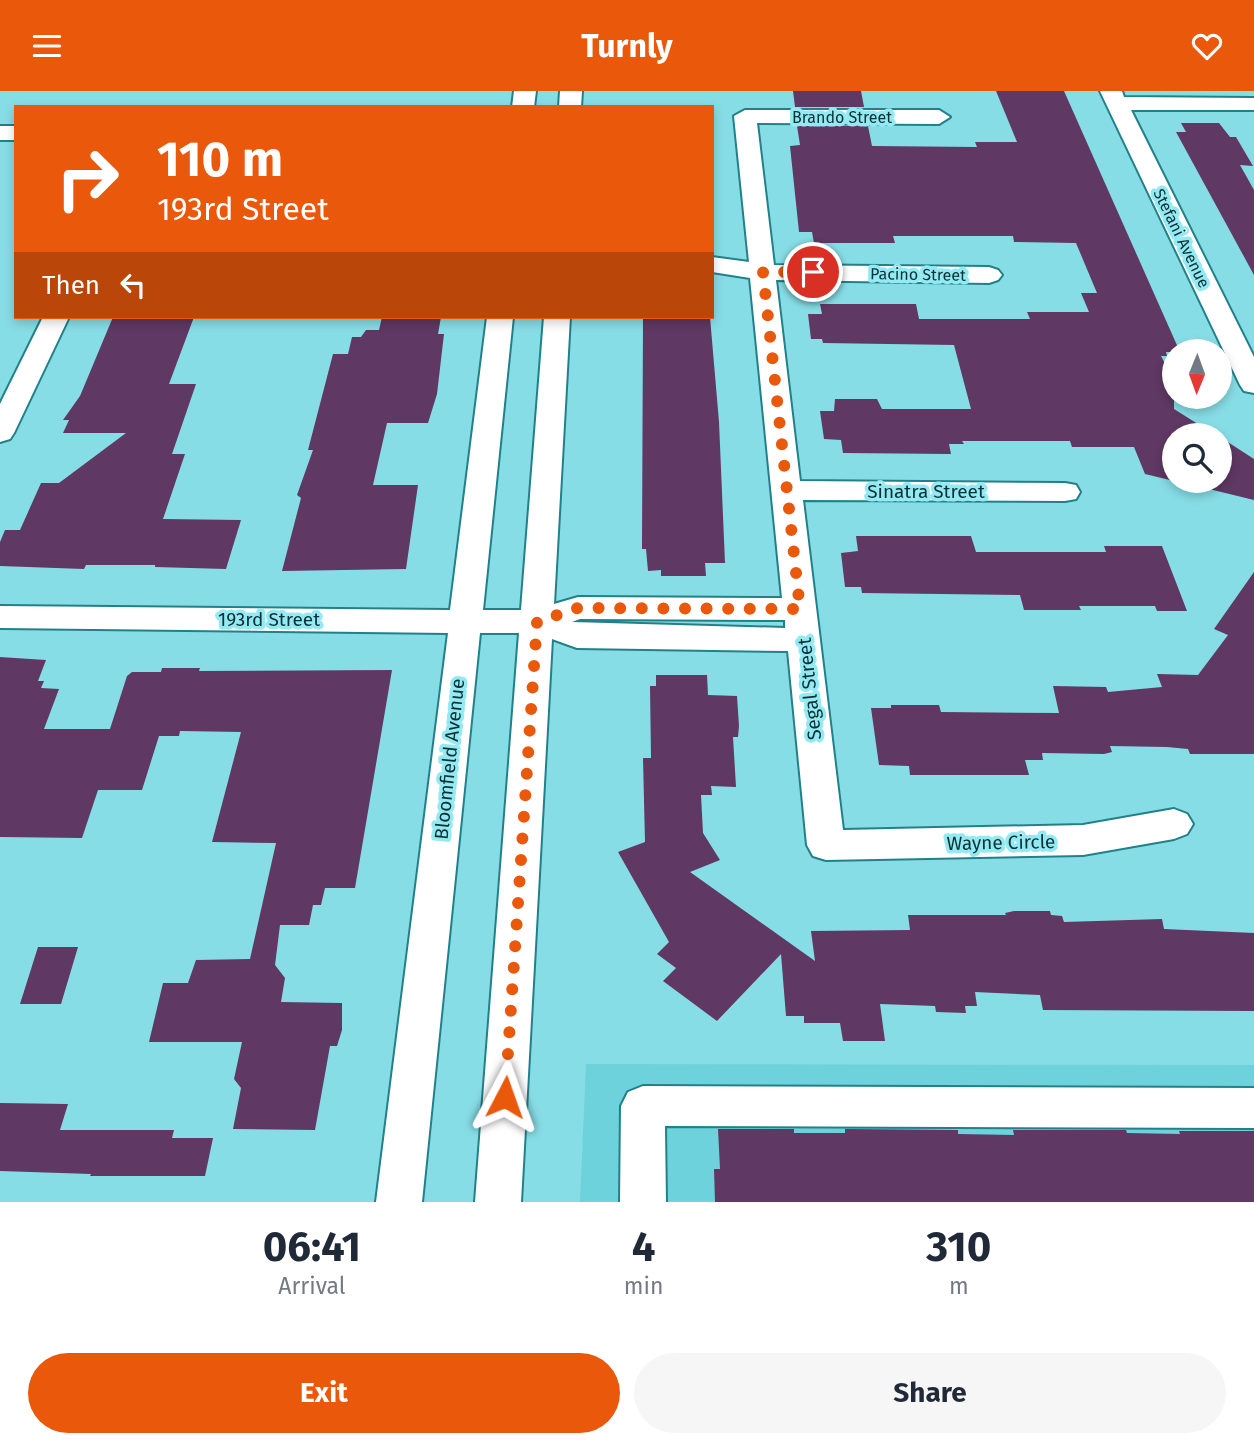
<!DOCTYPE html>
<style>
body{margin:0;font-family:"Fira Sans",sans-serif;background:#f6f6f7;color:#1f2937;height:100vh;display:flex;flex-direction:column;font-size:26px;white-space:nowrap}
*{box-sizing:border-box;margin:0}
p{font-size:23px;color:#747a83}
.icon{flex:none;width:38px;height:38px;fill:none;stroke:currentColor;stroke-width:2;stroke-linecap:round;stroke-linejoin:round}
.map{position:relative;height:1111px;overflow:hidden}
.drawer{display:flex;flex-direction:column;background:#fff;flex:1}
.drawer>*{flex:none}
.guide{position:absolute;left:14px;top:14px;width:700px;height:214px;border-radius:0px;box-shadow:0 4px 10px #0003;background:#ea580c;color:#fff;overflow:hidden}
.needle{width:46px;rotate:181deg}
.controls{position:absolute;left:1162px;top:248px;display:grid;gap:14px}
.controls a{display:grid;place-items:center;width:70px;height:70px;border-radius:50%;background:#fff;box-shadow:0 4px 10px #0003;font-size:35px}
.pin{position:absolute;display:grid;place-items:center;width:60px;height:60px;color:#fff;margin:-30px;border:4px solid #fff;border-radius:50%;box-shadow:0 2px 7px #0007}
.me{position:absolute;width:77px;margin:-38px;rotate:4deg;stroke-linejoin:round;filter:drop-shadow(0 0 5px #0008)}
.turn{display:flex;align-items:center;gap:24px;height:147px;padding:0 28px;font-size:32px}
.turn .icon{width:91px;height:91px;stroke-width:2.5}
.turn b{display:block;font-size:49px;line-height:60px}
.then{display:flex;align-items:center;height:66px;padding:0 28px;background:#0003;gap:14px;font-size:26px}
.eta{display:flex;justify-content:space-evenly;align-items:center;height:119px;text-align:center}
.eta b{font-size:42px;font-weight:700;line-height:49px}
.button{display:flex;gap:14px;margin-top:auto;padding:14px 28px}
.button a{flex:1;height:80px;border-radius:42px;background:#ea580c;color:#fff;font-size:28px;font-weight:700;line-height:80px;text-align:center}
.button a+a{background:#f6f6f7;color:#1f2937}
header{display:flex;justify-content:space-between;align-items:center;height:91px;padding:0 28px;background:#ea580c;color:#fff;font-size:32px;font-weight:700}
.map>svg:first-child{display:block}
.built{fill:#6ed2dc}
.building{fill:#5f3863}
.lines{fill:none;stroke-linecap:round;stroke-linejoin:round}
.minor-casing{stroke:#228089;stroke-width:4}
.minor{fill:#fff;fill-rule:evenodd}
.route{stroke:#ea580c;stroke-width:12;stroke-dasharray:0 21.6}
.labels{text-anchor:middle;stroke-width:7;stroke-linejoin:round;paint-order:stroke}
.far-street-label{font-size:16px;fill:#0a3134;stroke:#94eaf3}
.street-label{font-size:19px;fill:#0a3134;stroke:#94eaf3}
</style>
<header><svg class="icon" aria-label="menu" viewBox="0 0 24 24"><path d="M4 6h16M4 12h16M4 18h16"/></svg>Turnly<svg class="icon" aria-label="heart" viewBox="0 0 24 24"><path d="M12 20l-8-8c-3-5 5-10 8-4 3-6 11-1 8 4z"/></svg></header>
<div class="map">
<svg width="1254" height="1111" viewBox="0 0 1254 1111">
<rect width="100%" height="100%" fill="#87dde6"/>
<polygon class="built" points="586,973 1254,974 1254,1111 580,1111"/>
<g class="building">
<polygon points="793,0 861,0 864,16 795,16"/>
<polygon points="996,0 1064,0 1180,261 1166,261 1167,265 1161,265 1174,290 1174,318 1217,345 1174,345 1174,390 1145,383 1134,356 1072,356 1070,350 962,350 964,353 949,353 951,363 843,362 841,349 824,348 820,320 834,320 835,308 877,308 882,318 971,318 954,254 823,252 822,248 811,248 808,223 822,223 820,213 916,213 919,228 1030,228 1027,221 1089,221 1081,202 1097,202 1076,152 1014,151 1013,145 893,145 895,152 814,152 812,141 799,141 790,55 800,54 797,35 868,35 872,55 977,56 975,51 1017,51"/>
<polygon points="1181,32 1219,32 1230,46 1236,46 1253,75 1240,74 1254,99 1254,184 1176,41 1186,41"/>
<polygon points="113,226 194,226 169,293 196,293 172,363 185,363 163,428 241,429 226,478 155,476 155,474 86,474 84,478 0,475 0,451 5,439 20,439 41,392 59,392 126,342 63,342 69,329 63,329 80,305"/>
<polygon points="382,226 441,226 438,243 444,243 437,303 428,332 387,332 373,394 418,394 406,478 282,480 301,407 297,404 313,359 308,359 333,263 348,263 352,246 361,246 366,239 379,239"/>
<polygon points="643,226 710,226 719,331 725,472 705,472 706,485 661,485 661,479 648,480 646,458 642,458"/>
<polygon points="1220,346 1254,368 1254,409 1176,390 1220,390"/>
<polygon points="856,445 971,445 976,461 1106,461 1104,455 1162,455 1187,520 1157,520 1155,515 1079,515 1081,519 1024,519 1020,504 862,502 861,496 845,496 841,462 858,460"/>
<polygon points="1254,481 1254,663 1190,663 1188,658 1167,656 1110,655 1112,661 1104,663 1042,662 1043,669 1025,669 1029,684 910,684 909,675 879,674 871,617 891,617 891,614 939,614 941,621 1059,622 1053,595 1106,596 1108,601 1162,596 1157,583 1198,584 1228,544 1214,538"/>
<polygon points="0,566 46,569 38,590 44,590 41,597 59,598 44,638 110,638 127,585 132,581 161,581 162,577 200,577 199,580 392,579 355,797 325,797 321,814 313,814 309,834 280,834 275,874 285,887 281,911 342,912 342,939 337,955 330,955 315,1039 233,1038 241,997 234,988 242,951 149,951 163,892 188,892 196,869 250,868 276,752 212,751 241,641 180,640 179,645 159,645 142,699 98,699 82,747 0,746"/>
<polygon points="656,584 707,584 708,604 737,605 739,635 738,646 733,646 736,696 711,695 712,704 701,704 703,742 720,769 690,781 815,870 811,840 910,839 908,824 1006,824 1005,822 1014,820 1050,820 1051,824 1062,825 1064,831 1162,828 1164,838 1254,842 1254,920 1043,919 1040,904 975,901 977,915 965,915 966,922 936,921 935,915 880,913 885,950 843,950 840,932 804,932 804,925 786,925 781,863 717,930 663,890 676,877 657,863 669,851 618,761 645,751 643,667 651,667 650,595 656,595"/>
<polygon points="38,856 78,856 61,913 20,913"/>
<polygon points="0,1012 68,1013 60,1039 174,1039 172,1047 213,1047 205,1085 90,1085 91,1083 0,1080"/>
<polygon points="718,1038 794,1038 794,1042 845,1042 845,1038 958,1039 958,1043 1014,1044 1013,1039 1126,1039 1127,1042 1180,1043 1179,1040 1254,1040 1254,1111 715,1111 714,1078 720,1078"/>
</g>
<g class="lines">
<defs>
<g id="minor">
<polygon points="514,0 536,0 534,16 512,16"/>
<polygon points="560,0 582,0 581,16 559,16"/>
<polygon points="1100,0 1122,0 1124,6 1254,7 1254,19 1131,19 1254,266 1254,302 1244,300 1240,294"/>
<path d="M745 19H939L950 26 939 33 757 32 774 174 989 176 998 179 1002 184 998 189 989 192 776 189 800 390 1065 392 1076 394 1080 401 1076 408 1065 410 803 409 843 739 1083 734 1174 718 1187 723 1193 733 1187 743 1174 748 1083 764 826 769 813 765 807 754 788 560 577 557 552 548 521 1111H475L519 542H480L422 1111H376L448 542 0 537V515L450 519 487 226H513L483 519H521L544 226H570L554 513 578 506 782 507 750 187 712 181V166L749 171 734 25ZM580 528 785 529V537L572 531Z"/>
<rect x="0" y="35" width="16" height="14"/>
<polygon points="43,226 69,226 14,342 10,348 0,351 0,313"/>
<polygon points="643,995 1254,997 1254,1037 665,1035 666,1111 620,1111 621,1015 628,1001"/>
</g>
</defs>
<use href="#minor" class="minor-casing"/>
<use href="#minor" class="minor"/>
</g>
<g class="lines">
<polyline class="route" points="505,1006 537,531 578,517 800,518 763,181 813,181"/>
</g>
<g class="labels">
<g class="far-street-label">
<text x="842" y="32">Brando Street</text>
<text transform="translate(1182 147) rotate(64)" y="6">Stefani Avenue</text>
<text transform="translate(918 183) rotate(1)" y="6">Pacino Street</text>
</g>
<g class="street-label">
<text x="926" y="407">Sinatra Street</text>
<text x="269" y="535">193rd Street</text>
<text transform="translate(809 598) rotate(-96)" y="7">Segal Street</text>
<text transform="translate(449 668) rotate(-84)" y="7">Bloomfield Avenue</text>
<text transform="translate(1001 751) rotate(-1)" y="7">Wayne Circle</text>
</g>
</g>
</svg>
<div class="controls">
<a><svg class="needle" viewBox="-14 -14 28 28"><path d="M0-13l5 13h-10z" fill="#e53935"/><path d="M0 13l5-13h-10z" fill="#747a83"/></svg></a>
<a><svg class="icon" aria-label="search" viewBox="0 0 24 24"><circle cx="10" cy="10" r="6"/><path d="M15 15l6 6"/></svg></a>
</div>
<div class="pin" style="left:813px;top:181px;background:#d93025"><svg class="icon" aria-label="arrive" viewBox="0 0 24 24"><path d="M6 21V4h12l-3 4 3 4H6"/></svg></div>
<svg class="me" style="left:505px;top:1006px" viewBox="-20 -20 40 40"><path d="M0-17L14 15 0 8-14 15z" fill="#ea580c" stroke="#fff" stroke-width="4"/></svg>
<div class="guide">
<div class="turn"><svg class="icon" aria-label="right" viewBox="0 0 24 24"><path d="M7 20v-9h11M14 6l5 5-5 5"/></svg><div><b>110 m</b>193rd Street</div></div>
<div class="then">Then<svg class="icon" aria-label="left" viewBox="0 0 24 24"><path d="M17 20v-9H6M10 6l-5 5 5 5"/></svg></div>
</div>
</div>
<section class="drawer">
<div class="eta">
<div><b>06:41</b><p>Arrival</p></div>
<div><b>4</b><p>min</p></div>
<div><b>310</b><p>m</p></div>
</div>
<div class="button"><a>Exit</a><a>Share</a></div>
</section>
